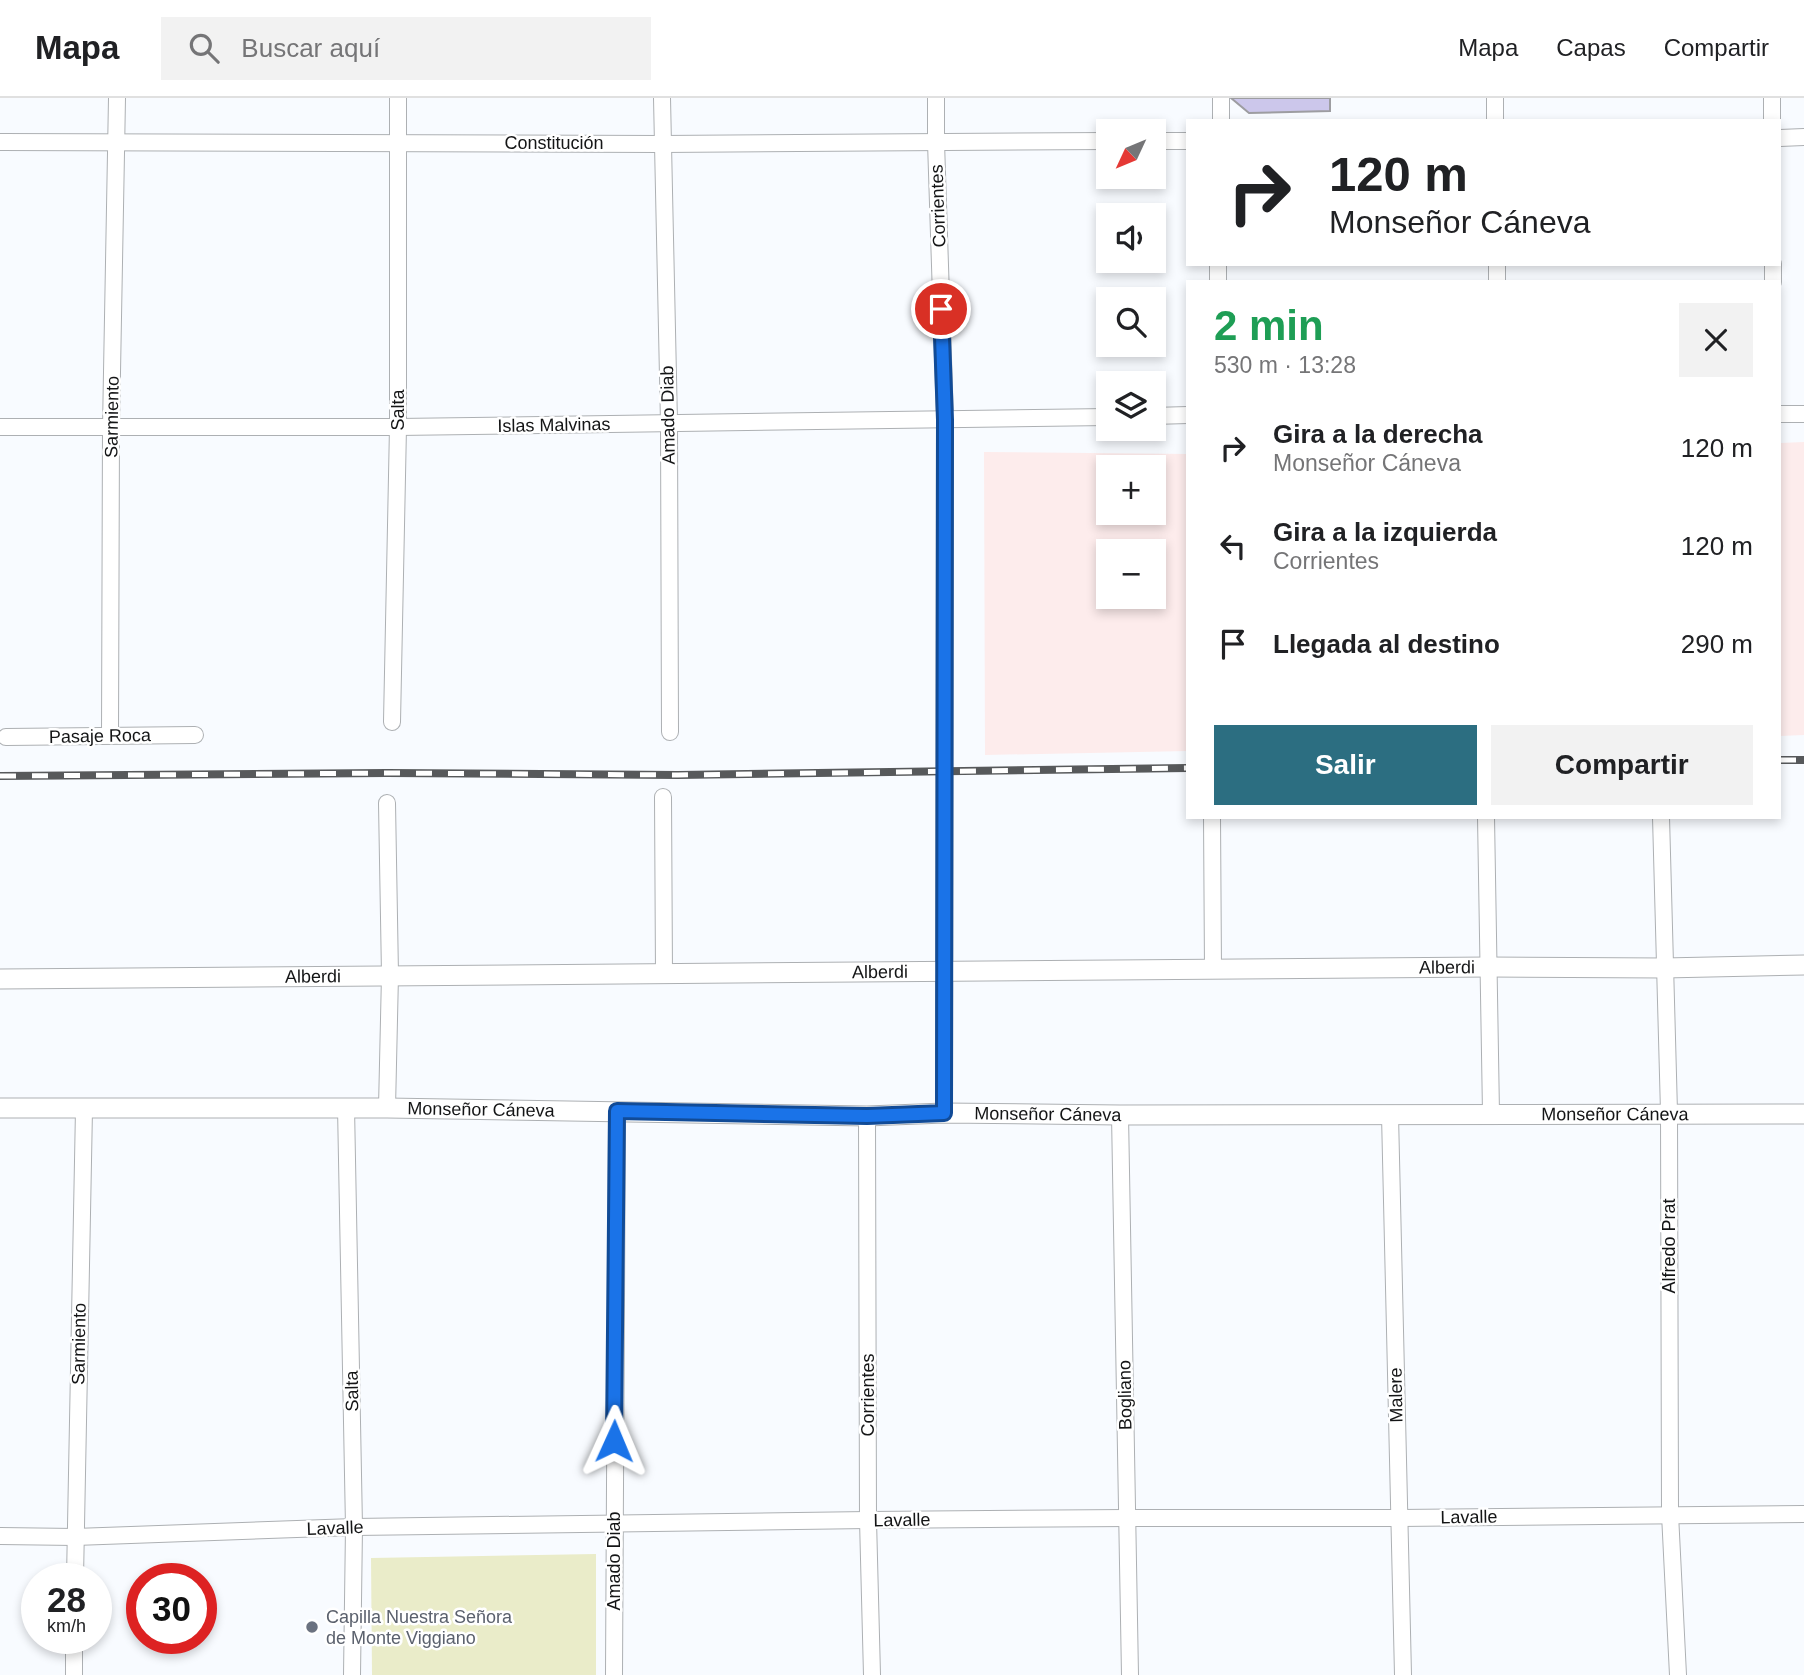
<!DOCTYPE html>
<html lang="es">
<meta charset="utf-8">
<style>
body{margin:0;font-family:Helvetica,sans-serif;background:#f2f2f2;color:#202124;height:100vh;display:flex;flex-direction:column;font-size:26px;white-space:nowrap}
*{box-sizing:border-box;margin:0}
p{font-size:23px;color:#757577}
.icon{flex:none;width:38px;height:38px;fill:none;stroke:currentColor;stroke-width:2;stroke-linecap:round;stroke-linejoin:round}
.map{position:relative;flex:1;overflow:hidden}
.side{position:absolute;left:1186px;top:182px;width:595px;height:539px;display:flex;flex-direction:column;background:#fff;border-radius:0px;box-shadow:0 4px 10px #0003}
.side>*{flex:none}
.hud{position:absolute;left:1186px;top:21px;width:595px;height:147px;border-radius:0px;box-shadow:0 4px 10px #0003;background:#fff;color:#202124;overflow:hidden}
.needle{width:46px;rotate:226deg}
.tools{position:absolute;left:1096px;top:21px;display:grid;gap:14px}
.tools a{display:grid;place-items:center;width:70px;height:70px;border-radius:0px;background:#fff;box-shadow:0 4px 10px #0003;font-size:35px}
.speed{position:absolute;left:21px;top:1465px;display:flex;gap:14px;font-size:35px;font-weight:700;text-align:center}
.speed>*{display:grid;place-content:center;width:91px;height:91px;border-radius:50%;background:#fff;box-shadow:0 4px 10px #0003;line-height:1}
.speed small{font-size:18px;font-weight:400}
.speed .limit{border:10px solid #d22;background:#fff;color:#111}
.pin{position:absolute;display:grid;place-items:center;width:60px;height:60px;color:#fff;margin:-30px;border:4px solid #fff;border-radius:50%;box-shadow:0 2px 7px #0007}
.me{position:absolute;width:77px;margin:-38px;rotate:1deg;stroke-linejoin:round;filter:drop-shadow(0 0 5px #0008)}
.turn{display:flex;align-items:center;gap:24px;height:147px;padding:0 28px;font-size:32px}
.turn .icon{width:91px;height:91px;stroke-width:2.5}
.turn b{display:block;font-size:49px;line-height:60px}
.round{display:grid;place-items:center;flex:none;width:74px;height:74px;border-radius:0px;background:#f2f2f2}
.overview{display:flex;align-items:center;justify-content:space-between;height:119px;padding:0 28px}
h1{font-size:42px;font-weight:700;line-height:52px;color:#1e9e55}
.cta{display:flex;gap:14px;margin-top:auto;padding:14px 28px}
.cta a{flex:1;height:80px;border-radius:0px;background:#2c6e81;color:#fff;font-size:28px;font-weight:700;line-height:80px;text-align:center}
.cta a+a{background:#f2f2f2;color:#202124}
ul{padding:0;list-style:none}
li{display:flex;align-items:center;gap:21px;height:98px;padding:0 28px}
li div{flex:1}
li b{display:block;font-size:26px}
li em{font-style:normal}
header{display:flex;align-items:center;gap:42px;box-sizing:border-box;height:98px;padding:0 35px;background:#fff;border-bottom:2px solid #e0e0e0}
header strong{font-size:33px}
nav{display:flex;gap:38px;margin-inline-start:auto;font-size:24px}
.search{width:490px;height:63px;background:#f2f2f2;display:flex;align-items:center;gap:18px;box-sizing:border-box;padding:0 24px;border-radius:0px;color:#757577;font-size:26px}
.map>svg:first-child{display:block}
.industrial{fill:#fdecec;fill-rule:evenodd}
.green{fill:#eaecc9}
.building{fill:#ccc7eb;stroke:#9d9da1;stroke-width:2}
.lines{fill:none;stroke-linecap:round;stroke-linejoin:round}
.minor-casing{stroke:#adb0b3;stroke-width:18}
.tertiary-casing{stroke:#adb0b3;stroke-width:21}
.minor{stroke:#fff;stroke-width:16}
.tertiary{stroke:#fff;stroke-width:19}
.rail-casing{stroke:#57595b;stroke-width:8}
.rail{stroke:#fff;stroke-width:5;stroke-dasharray:16;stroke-linecap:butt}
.route-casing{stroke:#114b97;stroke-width:18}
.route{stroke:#1a73e8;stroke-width:12}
.worship-dot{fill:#6b7280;stroke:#fff;stroke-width:2.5}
.labels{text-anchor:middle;stroke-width:5;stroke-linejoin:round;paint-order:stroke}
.street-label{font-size:18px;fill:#141516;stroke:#fff}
.worship-label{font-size:18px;fill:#5b616d;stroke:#fff;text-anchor:start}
</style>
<header>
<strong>Mapa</strong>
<div class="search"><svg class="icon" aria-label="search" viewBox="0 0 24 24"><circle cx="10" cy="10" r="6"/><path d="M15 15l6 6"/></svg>Buscar aquí</div>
<nav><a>Mapa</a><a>Capas</a><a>Compartir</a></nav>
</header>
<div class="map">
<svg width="1804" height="1577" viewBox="0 0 1804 1577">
<rect width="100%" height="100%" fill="#f8fbff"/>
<g class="industrial">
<polygon points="1804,344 1804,637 1780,638 1780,345"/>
<path d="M984 354 1188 356V653L985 657ZM1108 369H1153V415H1108ZM1108 453H1153V499H1108Z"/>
</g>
<polygon class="green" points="596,1456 596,1577 372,1577 371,1460"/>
<polygon class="building" points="1231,0 1330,0 1330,13 1249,15"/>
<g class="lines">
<defs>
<g id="minor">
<polyline points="662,0 669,325 670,634"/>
<polyline points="936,0 936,44 945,322 944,1015"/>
<polyline points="1495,0 1495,23"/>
<polyline points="1772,0 1772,23"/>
<polyline points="1221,23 1221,0"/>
<polyline points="1780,40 1804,39"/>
<polyline points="1153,43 1188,43"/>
<polyline points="0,44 662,46 1108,43"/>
<polyline points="1497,166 1497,184"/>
<polyline points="1773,166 1773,184"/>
<polyline points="1218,184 1218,166"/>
<polyline points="1780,316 1804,316"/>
<polyline points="1153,318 1188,317"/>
<polyline points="0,329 398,329 1108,319"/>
<polyline points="392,624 398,329 398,0"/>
<polyline points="110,637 111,329 117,0"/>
<polyline points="6,639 195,637"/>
<polyline points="663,699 664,877"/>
<polyline points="1212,719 1213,872"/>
<polyline points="1486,719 1491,1015"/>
<polyline points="1661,719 1669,1014 1670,1416 1678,1577"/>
<polyline points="346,1009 354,1429 352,1577"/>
<polyline points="387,1010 390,877 387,705"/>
<polyline points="1120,1017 1130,1577"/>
<polyline points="1390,1017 1403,1577"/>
<polyline points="867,1018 868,1422 872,1577"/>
<polyline points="0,1438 75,1439 354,1429 868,1422 1127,1420 1399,1420 1804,1416"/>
<polyline points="75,1480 84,1011"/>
<polyline points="74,1577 74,1540"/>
<polyline points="614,1577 617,1013"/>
</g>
<g id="tertiary">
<path id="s1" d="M0 881 1489 869 1664 870 1804 867"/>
<path id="s2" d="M0 1010H387L867 1018 944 1015 1120 1017 1804 1016"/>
</g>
</defs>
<use href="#minor" class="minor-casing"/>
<use href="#tertiary" class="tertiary-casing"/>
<use href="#minor" class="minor"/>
<use href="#tertiary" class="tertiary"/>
<defs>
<g id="rail">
<polyline points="1780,662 1804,662"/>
<polyline points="0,678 387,675 678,677 1188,670"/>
</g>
</defs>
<use href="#rail" class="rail-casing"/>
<use href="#rail" class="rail"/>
</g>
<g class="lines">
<defs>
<polyline id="route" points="614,1343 617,1013 867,1018 944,1015 945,322 941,211"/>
</defs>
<use href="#route" class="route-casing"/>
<use href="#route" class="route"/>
</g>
<circle class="worship-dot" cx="312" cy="1529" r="7"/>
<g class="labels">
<g class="street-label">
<text x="554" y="51">Constitución</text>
<text transform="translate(938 108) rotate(-92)" y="6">Corrientes</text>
<text transform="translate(398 312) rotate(-90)" y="6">Salta</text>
<text transform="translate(668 317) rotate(-91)" y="6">Amado Diab</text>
<text transform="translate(112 319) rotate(-89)" y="6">Sarmiento</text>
<text transform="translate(554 327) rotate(-1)" y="6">Islas Malvinas</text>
<text transform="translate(100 638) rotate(-1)" y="6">Pasaje Roca</text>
<text dy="6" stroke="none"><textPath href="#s1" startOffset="1447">Alberdi</textPath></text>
<text dy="6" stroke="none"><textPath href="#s1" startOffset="880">Alberdi</textPath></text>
<text dy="6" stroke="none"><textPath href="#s1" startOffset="313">Alberdi</textPath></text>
<text dy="6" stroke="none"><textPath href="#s2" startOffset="481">Monseñor Cáneva</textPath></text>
<text dy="6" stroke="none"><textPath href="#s2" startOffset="1615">Monseñor Cáneva</textPath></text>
<text dy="6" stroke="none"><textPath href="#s2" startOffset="1048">Monseñor Cáneva</textPath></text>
<text transform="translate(1669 1148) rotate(-90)" y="6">Alfredo Prat</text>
<text transform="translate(79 1246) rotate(-89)" y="6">Sarmiento</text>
<text transform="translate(352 1293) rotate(-91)" y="6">Salta</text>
<text transform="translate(868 1297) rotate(-90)" y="6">Corrientes</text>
<text transform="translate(1125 1297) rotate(-91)" y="6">Bogliano</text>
<text transform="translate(1396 1297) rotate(-91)" y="6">Malere</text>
<text transform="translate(1469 1419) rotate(-1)" y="6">Lavalle</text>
<text transform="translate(902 1422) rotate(-1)" y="6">Lavalle</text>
<text transform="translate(335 1430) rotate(-2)" y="6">Lavalle</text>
<text transform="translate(614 1463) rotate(-90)" y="6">Amado Diab</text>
</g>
<g class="worship-label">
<text x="326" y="1525">Capilla Nuestra Señora<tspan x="326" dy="21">de Monte Viggiano</tspan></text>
</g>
</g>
</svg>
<div class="tools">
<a><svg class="needle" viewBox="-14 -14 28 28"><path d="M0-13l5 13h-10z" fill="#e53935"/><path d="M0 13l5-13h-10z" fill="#757577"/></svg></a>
<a><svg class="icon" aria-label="sound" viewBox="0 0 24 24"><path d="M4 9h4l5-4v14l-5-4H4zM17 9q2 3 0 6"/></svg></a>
<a><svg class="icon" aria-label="search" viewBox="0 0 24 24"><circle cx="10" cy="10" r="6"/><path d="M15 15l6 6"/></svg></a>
<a><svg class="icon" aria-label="layers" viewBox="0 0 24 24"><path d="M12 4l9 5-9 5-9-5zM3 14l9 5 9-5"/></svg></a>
<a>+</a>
<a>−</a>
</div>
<div class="speed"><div>28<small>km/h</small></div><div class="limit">30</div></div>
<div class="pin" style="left:941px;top:211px;background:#d93025"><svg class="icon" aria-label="arrive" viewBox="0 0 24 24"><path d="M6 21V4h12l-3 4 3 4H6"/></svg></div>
<svg class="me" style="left:614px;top:1343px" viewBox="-20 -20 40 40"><path d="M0-17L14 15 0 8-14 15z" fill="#1a73e8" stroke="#fff" stroke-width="4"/></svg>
<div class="hud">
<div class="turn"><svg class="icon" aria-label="right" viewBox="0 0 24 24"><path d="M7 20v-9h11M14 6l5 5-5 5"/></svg><div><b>120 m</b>Monseñor Cáneva</div></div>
</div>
<section class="side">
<div class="overview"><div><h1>2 min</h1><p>530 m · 13:28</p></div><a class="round"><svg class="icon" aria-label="close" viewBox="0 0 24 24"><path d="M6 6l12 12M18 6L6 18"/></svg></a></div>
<ul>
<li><svg class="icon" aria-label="right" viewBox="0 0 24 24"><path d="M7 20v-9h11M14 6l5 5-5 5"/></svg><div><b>Gira a la derecha</b><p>Monseñor Cáneva</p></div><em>120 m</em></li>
<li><svg class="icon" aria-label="left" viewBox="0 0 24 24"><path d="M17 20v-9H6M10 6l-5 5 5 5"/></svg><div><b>Gira a la izquierda</b><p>Corrientes</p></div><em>120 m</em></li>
<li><svg class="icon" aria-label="arrive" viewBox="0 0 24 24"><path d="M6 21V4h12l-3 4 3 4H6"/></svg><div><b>Llegada al destino</b></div><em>290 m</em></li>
</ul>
<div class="cta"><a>Salir</a><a>Compartir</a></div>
</section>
</div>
